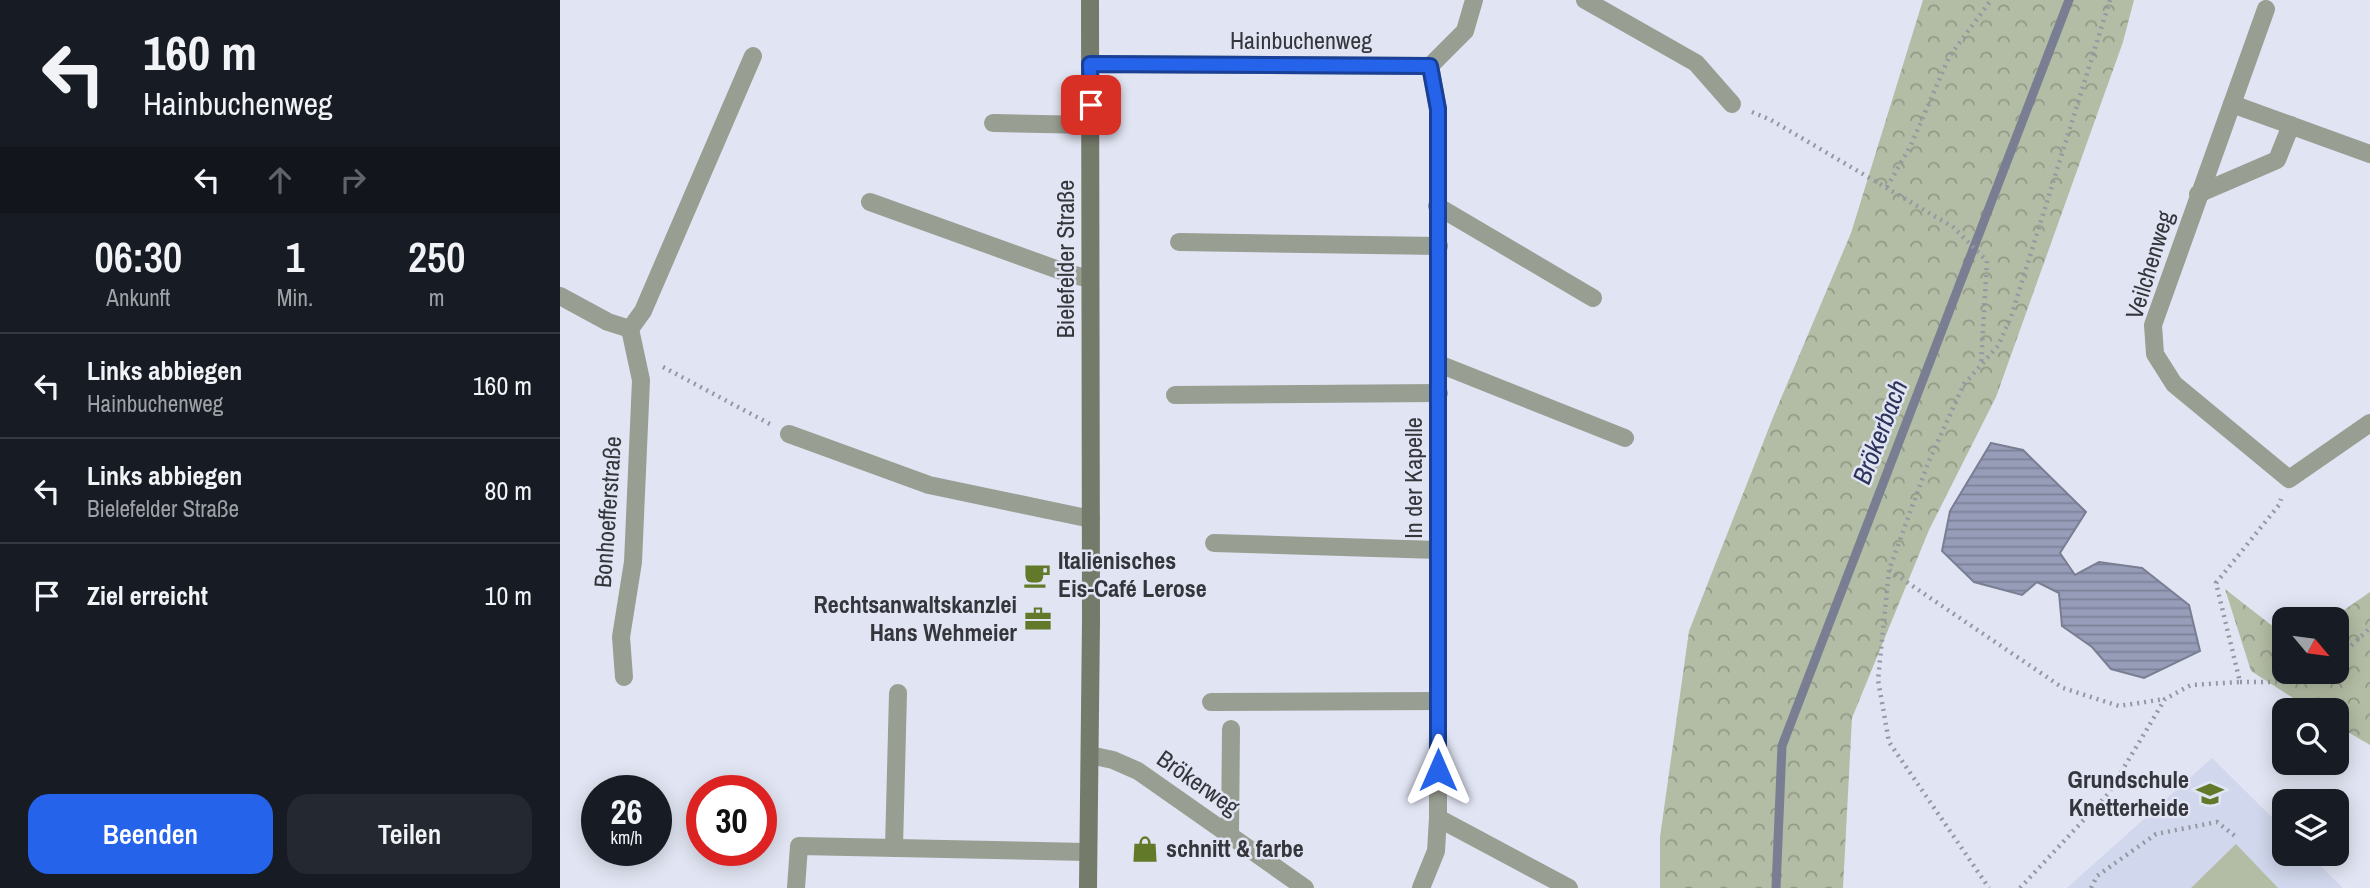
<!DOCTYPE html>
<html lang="de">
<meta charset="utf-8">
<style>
body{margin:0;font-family:"Archivo Narrow",sans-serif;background:#242831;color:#f1f3f6;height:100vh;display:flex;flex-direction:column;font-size:26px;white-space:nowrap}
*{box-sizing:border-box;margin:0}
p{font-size:23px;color:#9ea1a6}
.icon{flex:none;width:38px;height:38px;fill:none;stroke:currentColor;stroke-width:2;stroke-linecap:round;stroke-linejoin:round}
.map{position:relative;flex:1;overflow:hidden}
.sheet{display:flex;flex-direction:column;background:#171b24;width:560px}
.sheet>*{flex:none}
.hud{background:#171b24;color:#f1f3f6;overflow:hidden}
.needle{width:46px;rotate:119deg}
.controls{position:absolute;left:1712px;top:607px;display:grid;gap:14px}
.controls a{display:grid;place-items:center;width:77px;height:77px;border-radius:14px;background:#171b24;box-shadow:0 4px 18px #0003;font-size:35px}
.speed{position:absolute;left:21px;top:775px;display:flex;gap:14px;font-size:35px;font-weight:700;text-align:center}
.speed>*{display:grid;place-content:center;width:91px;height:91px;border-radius:50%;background:#171b24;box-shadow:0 4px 18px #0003;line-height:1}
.speed small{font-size:18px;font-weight:400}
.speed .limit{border:10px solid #d22;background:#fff;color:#111}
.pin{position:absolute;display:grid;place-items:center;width:60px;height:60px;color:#fff;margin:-30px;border-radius:14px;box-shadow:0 4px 10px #0006}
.me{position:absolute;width:77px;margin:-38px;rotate:0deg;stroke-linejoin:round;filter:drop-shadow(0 0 5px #0008)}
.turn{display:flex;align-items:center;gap:24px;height:147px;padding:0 28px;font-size:32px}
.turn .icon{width:91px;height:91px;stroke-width:2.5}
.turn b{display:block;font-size:49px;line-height:60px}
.lanes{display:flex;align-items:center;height:66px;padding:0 28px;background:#0003;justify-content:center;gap:35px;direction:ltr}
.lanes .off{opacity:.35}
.eta{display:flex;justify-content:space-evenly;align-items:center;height:119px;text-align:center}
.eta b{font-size:42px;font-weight:600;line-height:49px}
.action{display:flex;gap:14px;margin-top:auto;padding:14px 28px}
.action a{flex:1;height:80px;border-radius:21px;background:#2563eb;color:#fff;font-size:28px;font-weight:600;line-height:80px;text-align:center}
.action a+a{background:#242831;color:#f1f3f6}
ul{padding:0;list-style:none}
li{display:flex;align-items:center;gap:21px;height:105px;padding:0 28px;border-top:2px solid #363941}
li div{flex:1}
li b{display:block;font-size:26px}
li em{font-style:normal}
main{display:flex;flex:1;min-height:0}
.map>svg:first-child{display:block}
.built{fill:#d1d7ec}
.green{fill:#b3bca4}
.forest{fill:url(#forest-crowns)}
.water{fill:url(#water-rules);stroke:#7a7e93;stroke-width:2}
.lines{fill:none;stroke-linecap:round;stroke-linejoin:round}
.stream{stroke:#7a7e93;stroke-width:9}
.path{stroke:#9598a2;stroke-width:4.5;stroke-dasharray:2 5;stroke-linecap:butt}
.service{stroke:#999e92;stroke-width:18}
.minor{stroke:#999e92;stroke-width:18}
.secondary{stroke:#757b6a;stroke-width:18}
.route-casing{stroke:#184099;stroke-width:18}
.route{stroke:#2563eb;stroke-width:12}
.labels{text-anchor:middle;stroke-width:5;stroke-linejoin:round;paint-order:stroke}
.street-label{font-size:24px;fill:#35363c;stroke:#e1e5f3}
.poi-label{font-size:24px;font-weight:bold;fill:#35363c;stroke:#e1e5f3;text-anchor:start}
.water-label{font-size:26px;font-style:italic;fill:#2d345b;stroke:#e1e5f3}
</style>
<main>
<section class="sheet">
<div class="hud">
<div class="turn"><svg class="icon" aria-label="left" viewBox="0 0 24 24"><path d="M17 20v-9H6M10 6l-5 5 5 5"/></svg><div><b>160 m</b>Hainbuchenweg</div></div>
<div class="lanes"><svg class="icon" aria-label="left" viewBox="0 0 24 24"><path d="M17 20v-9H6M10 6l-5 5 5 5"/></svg><svg class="icon off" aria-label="ahead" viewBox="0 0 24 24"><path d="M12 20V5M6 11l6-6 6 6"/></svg><svg class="icon off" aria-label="right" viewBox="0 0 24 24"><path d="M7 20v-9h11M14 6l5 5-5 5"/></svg></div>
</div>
<div class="eta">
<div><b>06:30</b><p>Ankunft</p></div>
<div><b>1</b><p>Min.</p></div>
<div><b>250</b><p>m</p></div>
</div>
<ul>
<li><svg class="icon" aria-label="left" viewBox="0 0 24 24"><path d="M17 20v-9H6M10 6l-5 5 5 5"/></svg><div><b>Links abbiegen</b><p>Hainbuchenweg</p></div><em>160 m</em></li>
<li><svg class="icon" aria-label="left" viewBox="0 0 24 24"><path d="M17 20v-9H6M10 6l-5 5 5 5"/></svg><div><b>Links abbiegen</b><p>Bielefelder Straße</p></div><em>80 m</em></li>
<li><svg class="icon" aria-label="arrive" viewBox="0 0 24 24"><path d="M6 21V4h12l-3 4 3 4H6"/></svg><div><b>Ziel erreicht</b></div><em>10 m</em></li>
</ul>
<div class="action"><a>Beenden</a><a>Teilen</a></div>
</section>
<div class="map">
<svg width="1810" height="888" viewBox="0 0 1810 888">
<defs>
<pattern id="forest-crowns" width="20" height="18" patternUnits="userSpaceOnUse" patternTransform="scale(1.75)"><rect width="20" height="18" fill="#b3bca4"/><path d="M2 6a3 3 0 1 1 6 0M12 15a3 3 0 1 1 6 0" fill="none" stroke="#929a87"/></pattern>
<pattern id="water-rules" width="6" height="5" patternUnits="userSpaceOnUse" patternTransform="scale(1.75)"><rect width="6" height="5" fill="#979db8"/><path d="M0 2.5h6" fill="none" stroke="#7c8197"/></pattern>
</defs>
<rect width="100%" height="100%" fill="#e1e5f3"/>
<polygon class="built" points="1652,758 1724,829 1724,854 1748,854 1783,888 1507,888"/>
<polygon class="green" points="1676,844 1718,888 1631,888"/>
<g class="forest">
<polygon points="1363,0 1574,0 1563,42 1436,397 1369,530 1292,718 1283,888 1100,888 1100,837 1129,631 1214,415 1291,233"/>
<polygon points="1665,589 1724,635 1724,672 1776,672 1776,620 1771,619 1810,592 1810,745 1776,725 1776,710 1752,710 1691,671"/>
</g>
<polygon class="water" points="1431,443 1463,450 1526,512 1500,553 1515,575 1539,562 1582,568 1629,605 1640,651 1584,678 1551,669 1532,647 1502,626 1499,593 1477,582 1462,595 1414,582 1382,551 1390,511"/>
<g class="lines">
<polyline class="stream" points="1216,888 1222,746 1509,0"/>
<g class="path">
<polyline points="1550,0 1451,317 1438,346 1404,384 1368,463 1329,570 1503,688 1559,706 1605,699"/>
<polyline points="1192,112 1211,120 1393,227 1427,261 1421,364"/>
<polyline points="1327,187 1351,145 1389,57 1431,0"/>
<polyline points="103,367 210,424"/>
<polyline points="1329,570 1318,680 1329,742 1429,888"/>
<polyline points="1776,660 1810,628"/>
<polyline points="1680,682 1724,682 1749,672"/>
<polyline points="1460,888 1548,794 1605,699 1631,685 1680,682 1656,583 1719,505 1721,499"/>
<polyline points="1531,888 1537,876 1596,834 1657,822 1675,836"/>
</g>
<g class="service">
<polyline points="1672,104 1706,9"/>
<polyline points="433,123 531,125"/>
<polyline points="310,202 507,273 530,279"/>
<polyline points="877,206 1033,298"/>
<polyline points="619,242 879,246"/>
<polyline points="0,296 48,322 70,329 81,380 73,562 61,637 64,677"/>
<polyline points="70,329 83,311 193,56"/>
<polyline points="879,364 1065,438"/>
<polyline points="615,395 879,393"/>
<polyline points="229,434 369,485 531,519"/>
<polyline points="654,543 878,550"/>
<polyline points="651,702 878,701"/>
<polyline points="878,818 1009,888"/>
<polyline points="670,835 671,729"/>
<polyline points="334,848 338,693"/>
<polyline points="236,888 239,846 527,852"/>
</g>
<g class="minor">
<polyline points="1025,0 1136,63 1172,104"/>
<polyline points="530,64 870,66 905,31 914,0"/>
<polyline points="1810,154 1672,104 1593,325 1595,354 1614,384 1729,479 1810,423"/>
<polyline points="1638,194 1717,160 1731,125"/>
<polyline points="530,755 553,760 578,771 745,888"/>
<polyline points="861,888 876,851 878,818 878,109 870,66"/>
</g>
<polyline class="secondary" points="528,888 531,621 530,0"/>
</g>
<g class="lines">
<defs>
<polyline id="route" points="531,105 530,64 870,66 878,109 878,770"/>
</defs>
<use href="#route" class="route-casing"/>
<use href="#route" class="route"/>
</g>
<defs>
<symbol id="cafe-bare" viewBox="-9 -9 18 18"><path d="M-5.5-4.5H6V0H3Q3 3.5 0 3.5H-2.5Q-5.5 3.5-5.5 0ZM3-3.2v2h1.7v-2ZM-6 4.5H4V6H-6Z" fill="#62792a" stroke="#e1e5f3" stroke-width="2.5" paint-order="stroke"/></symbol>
<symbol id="office-bare" viewBox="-9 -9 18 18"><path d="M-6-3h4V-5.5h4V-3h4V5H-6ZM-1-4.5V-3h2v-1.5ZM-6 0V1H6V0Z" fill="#62792a" stroke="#e1e5f3" stroke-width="2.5" paint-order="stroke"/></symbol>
<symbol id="school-bare" viewBox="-9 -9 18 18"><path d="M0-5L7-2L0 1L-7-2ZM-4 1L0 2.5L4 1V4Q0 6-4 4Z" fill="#62792a" stroke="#e1e5f3" stroke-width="2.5" paint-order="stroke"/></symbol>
<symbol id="shop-bare" viewBox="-9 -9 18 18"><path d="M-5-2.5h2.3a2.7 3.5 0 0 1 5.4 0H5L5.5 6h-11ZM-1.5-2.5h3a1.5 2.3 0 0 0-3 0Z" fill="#62792a" stroke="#e1e5f3" stroke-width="2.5" paint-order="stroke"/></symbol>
</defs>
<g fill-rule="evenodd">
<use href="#cafe-bare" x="458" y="556" width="38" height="38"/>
<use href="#office-bare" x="459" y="600" width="38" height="38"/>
<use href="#school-bare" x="1631" y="775" width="38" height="38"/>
<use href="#shop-bare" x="566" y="830" width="38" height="38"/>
</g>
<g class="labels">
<g class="street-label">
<text x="741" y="49">Hainbuchenweg</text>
<text transform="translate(506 259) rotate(-90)" y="8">Bielefelder Straße</text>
<text transform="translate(1590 265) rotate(-73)" y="8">Veilchenweg</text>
<text transform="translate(854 478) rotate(-90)" y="8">In der Kapelle</text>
<text transform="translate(48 512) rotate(-86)" y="8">Bonhoefferstraße</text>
<text transform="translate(638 783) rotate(35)" y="8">Brökerweg</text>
</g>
<g class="poi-label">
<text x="498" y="569">Italienisches<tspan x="498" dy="28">Eis-Café Lerose</tspan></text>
<text x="457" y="613" text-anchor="end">Rechtsanwaltskanzlei<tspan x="457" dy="28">Hans Wehmeier</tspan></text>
<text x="1629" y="788" text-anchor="end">Grundschule<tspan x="1629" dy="28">Knetterheide</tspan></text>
<text x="606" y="857">schnitt &amp; farbe</text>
</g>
<g class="water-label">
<text transform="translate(1320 432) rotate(-69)" y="9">Brökerbach</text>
</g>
</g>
</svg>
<div class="controls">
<a><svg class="needle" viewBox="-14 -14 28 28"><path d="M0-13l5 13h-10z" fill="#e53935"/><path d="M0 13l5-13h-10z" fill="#9ea1a6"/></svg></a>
<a><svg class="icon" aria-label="search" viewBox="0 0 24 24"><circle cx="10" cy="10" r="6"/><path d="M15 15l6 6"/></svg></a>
<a><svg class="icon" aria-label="layers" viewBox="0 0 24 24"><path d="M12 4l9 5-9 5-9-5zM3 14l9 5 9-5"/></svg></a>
</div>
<div class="speed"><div>26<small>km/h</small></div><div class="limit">30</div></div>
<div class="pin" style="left:531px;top:105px;background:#d93025"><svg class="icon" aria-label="arrive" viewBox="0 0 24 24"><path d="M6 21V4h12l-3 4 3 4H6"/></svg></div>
<svg class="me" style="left:878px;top:770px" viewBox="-20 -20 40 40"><path d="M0-17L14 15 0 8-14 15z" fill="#2563eb" stroke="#fff" stroke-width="4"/></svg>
</div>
</main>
